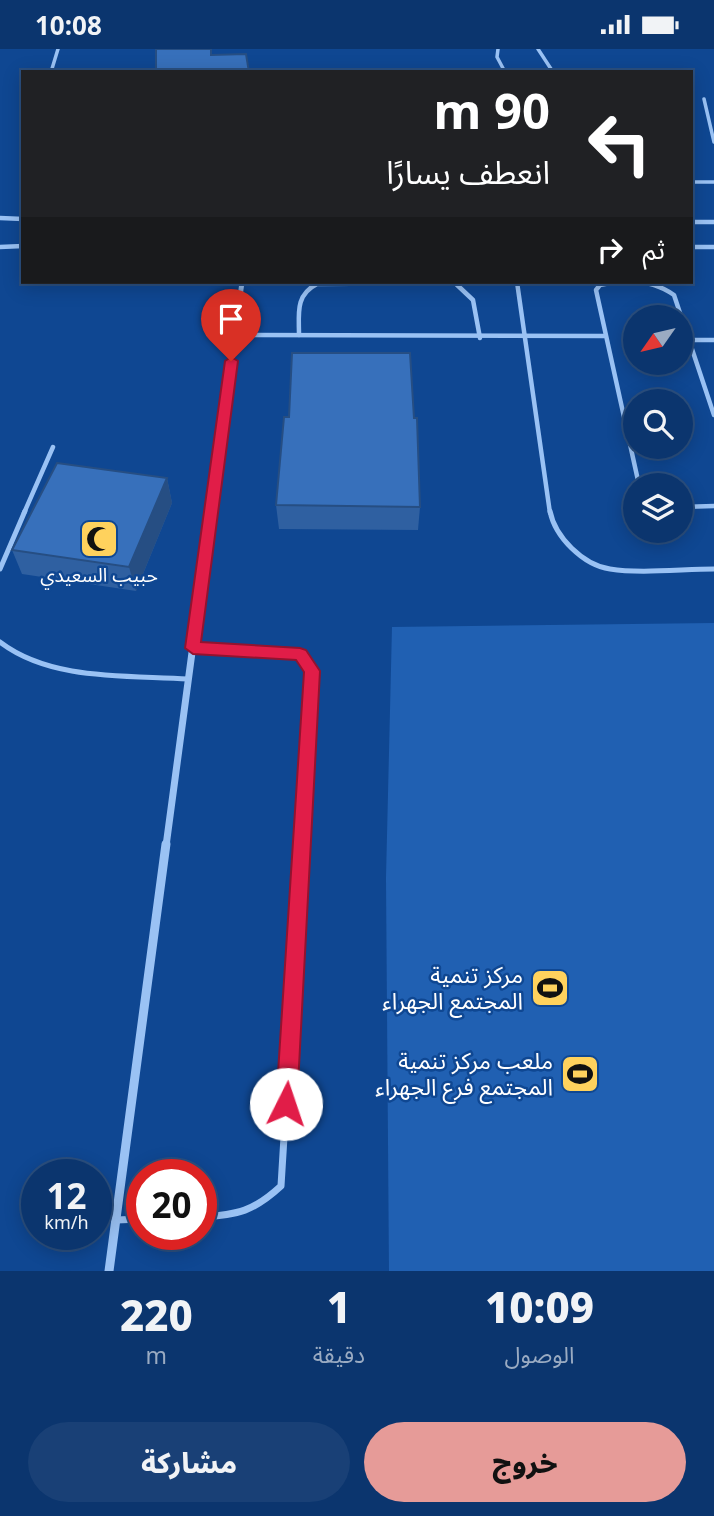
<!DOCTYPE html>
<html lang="ar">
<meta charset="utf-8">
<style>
body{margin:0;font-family:"Noto Sans","Noto Sans Arabic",sans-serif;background:#194076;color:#f1f3f6;direction:rtl;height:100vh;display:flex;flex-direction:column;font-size:26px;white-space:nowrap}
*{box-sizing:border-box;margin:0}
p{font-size:23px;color:#9aabc2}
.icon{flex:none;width:38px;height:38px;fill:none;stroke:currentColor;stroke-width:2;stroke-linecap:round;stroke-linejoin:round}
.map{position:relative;height:1222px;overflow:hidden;direction:ltr}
.side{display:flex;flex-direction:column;background:#0b356e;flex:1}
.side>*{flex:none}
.hud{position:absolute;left:21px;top:21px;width:672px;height:214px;border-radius:0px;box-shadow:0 4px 18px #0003,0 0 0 2px #2b5081;direction:rtl;background:#202124;color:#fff;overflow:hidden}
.needle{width:46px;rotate:236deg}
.tools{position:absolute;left:623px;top:256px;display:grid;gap:14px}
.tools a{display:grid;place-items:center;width:70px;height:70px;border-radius:50%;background:#0b356e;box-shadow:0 4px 18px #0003,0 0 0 2px #2b5081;font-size:35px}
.speed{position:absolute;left:21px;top:1110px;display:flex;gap:14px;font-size:35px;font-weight:700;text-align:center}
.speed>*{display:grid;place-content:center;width:91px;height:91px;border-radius:50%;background:#0b356e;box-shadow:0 4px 18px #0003,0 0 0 2px #2b5081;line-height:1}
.speed small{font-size:18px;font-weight:400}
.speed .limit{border:10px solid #d22;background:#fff;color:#111}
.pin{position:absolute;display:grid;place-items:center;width:60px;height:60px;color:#fff;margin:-72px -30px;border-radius:50% 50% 50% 0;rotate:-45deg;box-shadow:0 0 7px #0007}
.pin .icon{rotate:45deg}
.me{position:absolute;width:77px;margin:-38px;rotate:4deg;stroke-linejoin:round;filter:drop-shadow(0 0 5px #0008)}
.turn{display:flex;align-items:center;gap:24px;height:147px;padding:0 28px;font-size:32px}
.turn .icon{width:91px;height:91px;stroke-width:2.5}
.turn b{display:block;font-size:49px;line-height:60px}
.then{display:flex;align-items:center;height:66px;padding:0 28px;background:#0003;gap:14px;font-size:26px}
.eta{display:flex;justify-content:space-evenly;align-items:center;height:119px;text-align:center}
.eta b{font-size:42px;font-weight:800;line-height:49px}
.primary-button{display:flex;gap:14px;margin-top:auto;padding:14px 28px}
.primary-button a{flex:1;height:80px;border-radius:42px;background:#e69b98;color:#111;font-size:28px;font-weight:800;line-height:80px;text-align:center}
.primary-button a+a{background:#194076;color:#f1f3f6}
.status{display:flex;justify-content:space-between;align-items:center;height:49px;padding:0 35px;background:#0b356e;direction:ltr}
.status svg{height:19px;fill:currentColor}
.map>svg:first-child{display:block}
.green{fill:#2060b2}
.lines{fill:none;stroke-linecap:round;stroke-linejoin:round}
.service-far3{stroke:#9ac2f4;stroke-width:3.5}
.service-far2{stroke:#9ac2f4;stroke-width:4.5}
.service-far1{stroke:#9ac2f4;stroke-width:5}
.service{stroke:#9ac2f4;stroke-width:7}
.minor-far3{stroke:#9ac2f4;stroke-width:4.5}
.minor-far2{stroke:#9ac2f4;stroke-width:5}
.minor-far1{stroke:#9ac2f4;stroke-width:7}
.minor{stroke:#9ac2f4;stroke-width:9}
.wall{fill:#2f60a1}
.shaded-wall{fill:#264e83}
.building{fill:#3770bb;stroke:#264e83;stroke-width:2}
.route{fill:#e11d48;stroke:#92132f;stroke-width:2}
.labels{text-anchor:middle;stroke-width:5;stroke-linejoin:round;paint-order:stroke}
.poi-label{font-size:19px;fill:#fff;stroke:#0f4792}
.near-poi-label{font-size:23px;fill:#fff;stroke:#0f4792;text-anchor:end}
</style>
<div class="status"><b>10:08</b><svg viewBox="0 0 49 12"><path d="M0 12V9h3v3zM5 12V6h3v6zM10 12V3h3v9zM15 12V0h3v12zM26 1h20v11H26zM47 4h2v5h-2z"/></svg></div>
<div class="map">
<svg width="714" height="1222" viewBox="0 0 714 1222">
<rect width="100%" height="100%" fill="#0f4792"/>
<polygon class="green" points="714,574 714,1222 389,1222 386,829 392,578"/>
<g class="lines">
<g class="service-far3">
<polyline points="498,0 497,8 505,23"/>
<polyline points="538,0 553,23"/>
<polyline points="51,23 58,0"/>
<polyline points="704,50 714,93"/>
<polyline points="23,125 23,128"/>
<polyline points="691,133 714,133"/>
</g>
<g class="service-far2">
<polyline points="517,233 550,464"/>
<polyline points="235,286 604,287"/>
<path d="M299 286C299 265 295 246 317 235L455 234 473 251 480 289"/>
<polyline points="688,291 714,291"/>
<path d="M639 436 596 241 600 236C626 230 652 230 674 246L714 366"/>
<polyline points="681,458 714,457"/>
<polyline points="24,464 53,398"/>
</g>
<g class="service-far1">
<path d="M550 462C555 488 583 516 610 520 640 525 683 520 714 520"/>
<polyline points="0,520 25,462"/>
<path d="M0 593C51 632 127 626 188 630"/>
<polyline points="193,599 300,605 312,622 301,797"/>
</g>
<g class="service">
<path d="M201 1168C238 1166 254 1162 281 1137L302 795"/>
<polyline points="116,1171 142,1170"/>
</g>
<g class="minor-far3">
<polyline points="0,169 23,170"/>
<polyline points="691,173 714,173"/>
<polyline points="0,198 23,197"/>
<polyline points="691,198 714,198"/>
</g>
<polyline class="minor-far2" points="211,464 242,233"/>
<polyline class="minor-far1" points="166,797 211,462"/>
<polyline class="minor" points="109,1222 166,795"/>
</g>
<g class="wall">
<polygon points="289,368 420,458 418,481 279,480 276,456"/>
<polygon points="167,429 172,454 136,542 22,525 12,501"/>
</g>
<polygon class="shaded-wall" points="167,429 172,454 136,542 129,518"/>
<g class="building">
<polygon points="156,0 211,0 211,6 246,5 249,23 156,23"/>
<polygon points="292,304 410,304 414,369 417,369 420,458 276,456 284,368 289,368"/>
<polygon points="57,414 167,429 129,518 12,501"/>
</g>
<polygon class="route" points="231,308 238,312 201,593 300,599 306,601 320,622 297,1055 294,1062 286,1065 279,1062 276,1055 304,623 296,611 193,605 185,599 225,312"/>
<defs>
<symbol id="mosque-square" viewBox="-11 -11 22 22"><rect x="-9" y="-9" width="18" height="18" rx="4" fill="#ffd25d" stroke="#0f4792"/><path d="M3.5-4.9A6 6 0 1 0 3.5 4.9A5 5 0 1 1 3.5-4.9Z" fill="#111"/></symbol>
<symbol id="stadium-square" viewBox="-11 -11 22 22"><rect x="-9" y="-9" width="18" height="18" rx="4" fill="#ffd25d" stroke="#0f4792"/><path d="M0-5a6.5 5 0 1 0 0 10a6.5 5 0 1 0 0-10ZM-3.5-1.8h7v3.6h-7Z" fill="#111"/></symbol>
</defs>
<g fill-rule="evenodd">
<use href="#mosque-square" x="77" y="468" width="44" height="44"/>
<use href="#stadium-square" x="528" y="917" width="44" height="44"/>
<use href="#stadium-square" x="558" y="1003" width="44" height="44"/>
</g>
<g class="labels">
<g class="poi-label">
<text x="99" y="533">حبيب السعيدي</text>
</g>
<g class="near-poi-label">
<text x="523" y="934">مركز تنمية<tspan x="523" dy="26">المجتمع الجهراء</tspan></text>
<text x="553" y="1020">ملعب مركز تنمية<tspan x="553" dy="26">المجتمع فرع الجهراء</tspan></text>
</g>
</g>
</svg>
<div class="tools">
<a><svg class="needle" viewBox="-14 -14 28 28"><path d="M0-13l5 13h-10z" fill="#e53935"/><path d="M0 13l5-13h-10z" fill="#9aabc2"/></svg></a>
<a><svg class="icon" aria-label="search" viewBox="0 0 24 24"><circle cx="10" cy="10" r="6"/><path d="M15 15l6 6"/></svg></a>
<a><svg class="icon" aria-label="layers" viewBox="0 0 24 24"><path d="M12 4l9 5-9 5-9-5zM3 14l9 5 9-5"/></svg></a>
</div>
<div class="speed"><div>12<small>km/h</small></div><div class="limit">20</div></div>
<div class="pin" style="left:231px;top:312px;background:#d93025"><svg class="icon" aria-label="arrive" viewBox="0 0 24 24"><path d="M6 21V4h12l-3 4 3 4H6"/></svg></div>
<svg class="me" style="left:286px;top:1055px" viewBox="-20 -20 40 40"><circle r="19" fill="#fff"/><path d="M0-13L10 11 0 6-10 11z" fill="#e11d48"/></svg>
<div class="hud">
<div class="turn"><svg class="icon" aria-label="left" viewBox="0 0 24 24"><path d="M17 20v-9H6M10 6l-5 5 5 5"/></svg><div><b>90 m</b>انعطف يسارًا</div></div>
<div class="then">ثم<svg class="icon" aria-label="right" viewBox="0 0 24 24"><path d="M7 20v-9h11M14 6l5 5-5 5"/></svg></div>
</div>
</div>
<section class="side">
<div class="eta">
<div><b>10:09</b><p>الوصول</p></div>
<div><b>1</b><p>دقيقة</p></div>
<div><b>220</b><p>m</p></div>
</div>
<div class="primary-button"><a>خروج</a><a>مشاركة</a></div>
</section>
